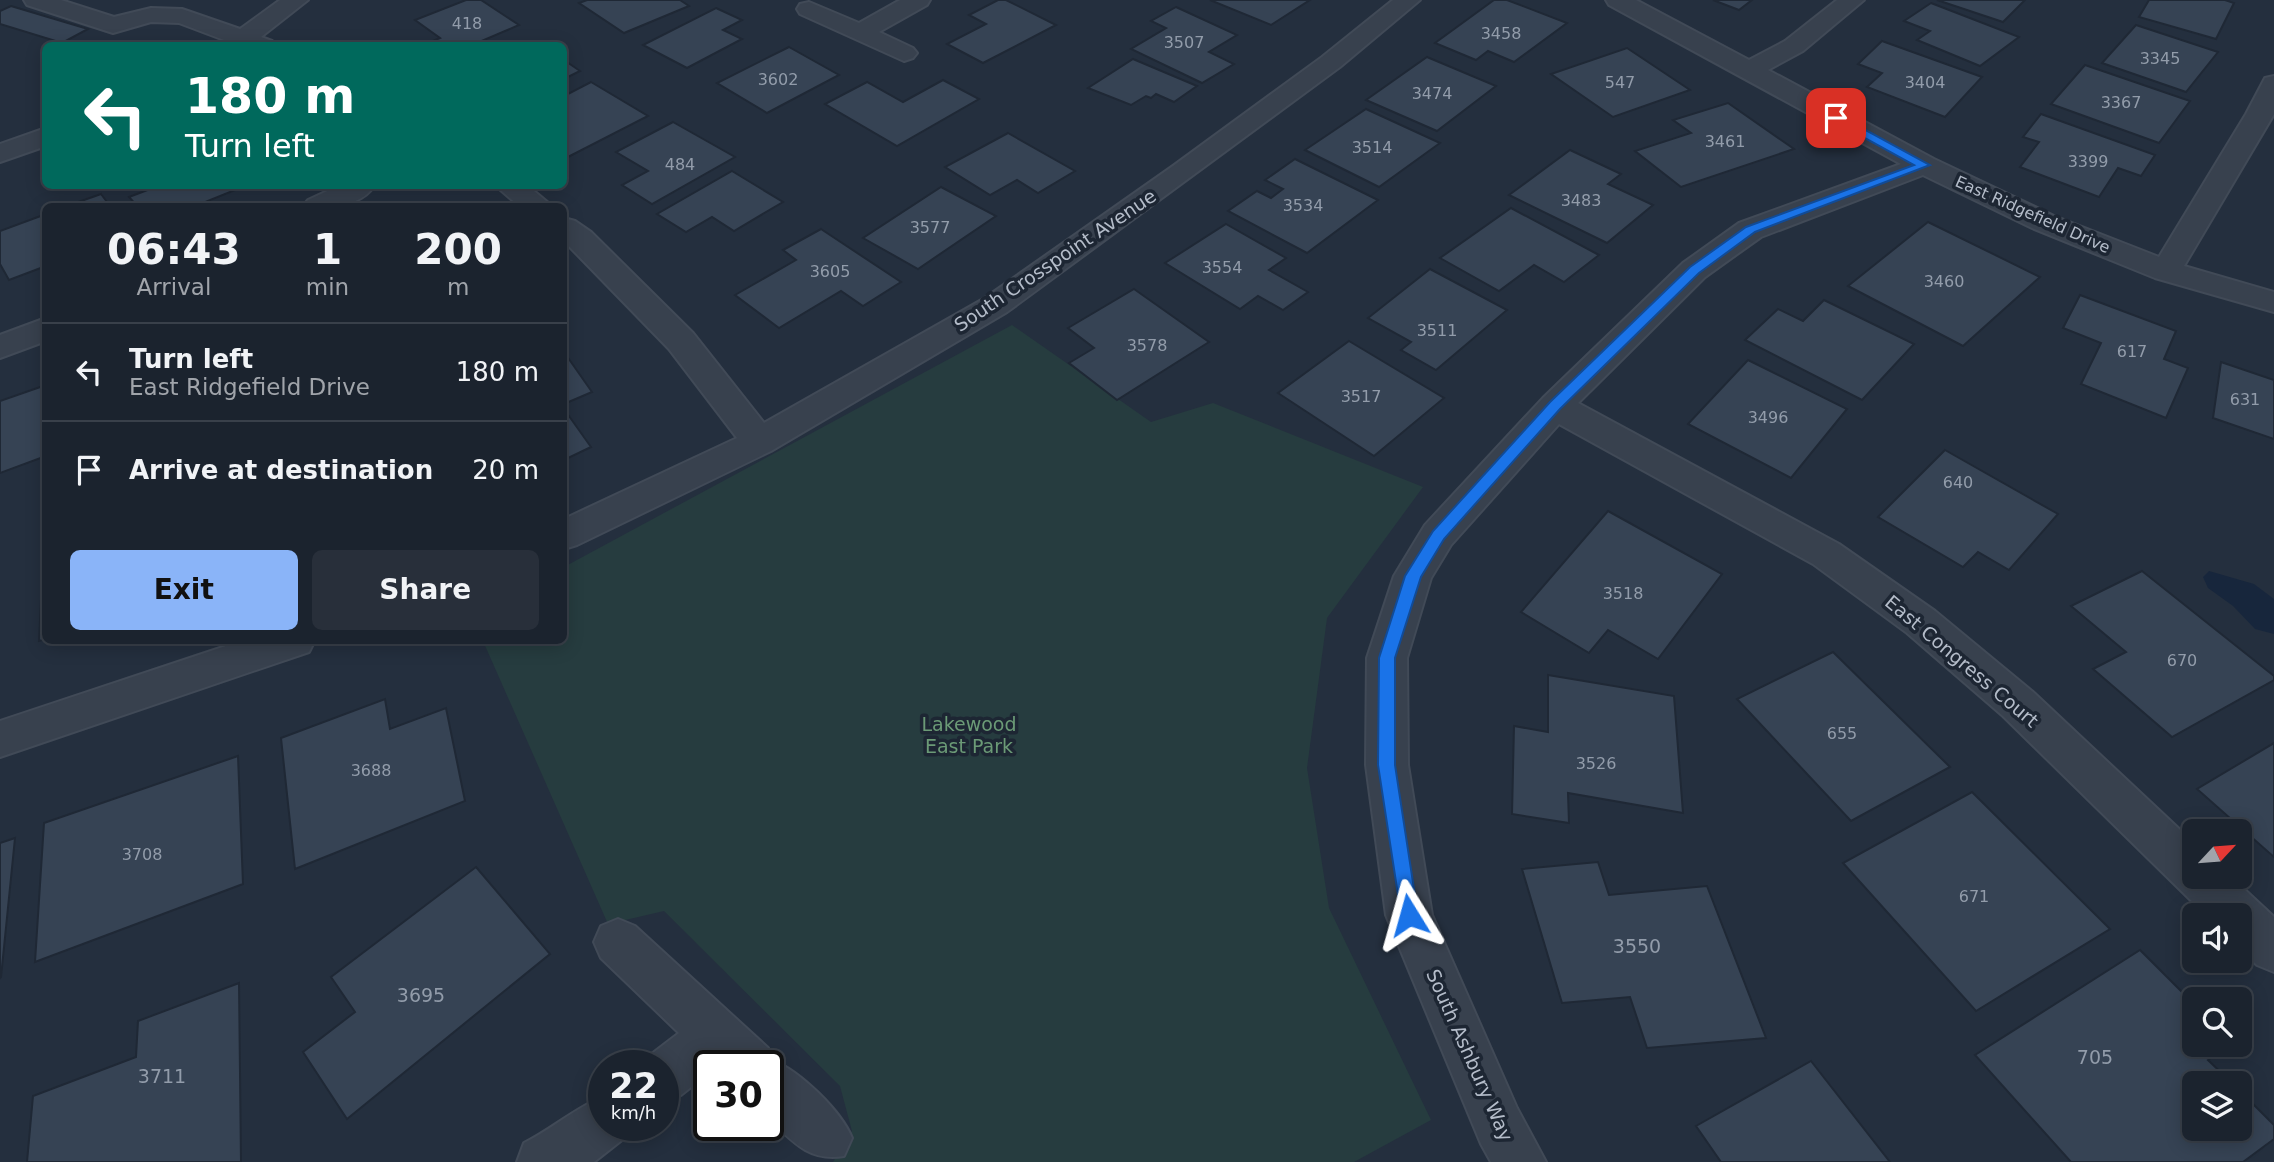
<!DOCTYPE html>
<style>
body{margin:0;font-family:"DejaVu Sans",sans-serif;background:#282f3a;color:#f1f3f6;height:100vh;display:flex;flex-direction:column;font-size:26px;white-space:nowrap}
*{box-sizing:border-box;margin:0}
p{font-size:23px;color:#a0a4aa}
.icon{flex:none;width:38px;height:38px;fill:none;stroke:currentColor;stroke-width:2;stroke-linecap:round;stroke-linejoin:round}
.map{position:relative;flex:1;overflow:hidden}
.details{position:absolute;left:42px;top:203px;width:525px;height:441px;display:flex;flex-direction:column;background:#1b232e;border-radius:10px;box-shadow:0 4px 18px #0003,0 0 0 2px #39404a}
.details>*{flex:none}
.banner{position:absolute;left:42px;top:42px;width:525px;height:147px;border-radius:10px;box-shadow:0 4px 18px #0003,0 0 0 2px #39404a;background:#00695c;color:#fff;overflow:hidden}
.needle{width:46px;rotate:64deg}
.controls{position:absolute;left:2182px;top:819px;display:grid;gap:14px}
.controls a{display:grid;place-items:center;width:70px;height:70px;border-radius:10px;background:#1b232e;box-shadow:0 4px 18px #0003,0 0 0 2px #39404a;font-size:35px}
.speed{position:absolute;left:588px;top:1050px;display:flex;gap:14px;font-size:35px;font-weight:700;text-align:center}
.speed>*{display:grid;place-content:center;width:91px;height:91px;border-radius:50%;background:#1b232e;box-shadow:0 4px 18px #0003,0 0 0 2px #39404a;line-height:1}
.speed small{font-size:18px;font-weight:400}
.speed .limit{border:4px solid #111;border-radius:10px;background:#fff;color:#111}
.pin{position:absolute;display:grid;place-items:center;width:60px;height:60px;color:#fff;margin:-30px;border-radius:14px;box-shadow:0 4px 10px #0006}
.me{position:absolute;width:77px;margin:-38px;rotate:352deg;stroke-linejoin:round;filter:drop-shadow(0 0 5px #0008)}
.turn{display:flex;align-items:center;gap:24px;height:147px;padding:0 28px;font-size:32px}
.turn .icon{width:91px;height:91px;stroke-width:2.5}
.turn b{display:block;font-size:49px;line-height:60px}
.eta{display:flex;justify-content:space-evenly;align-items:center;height:119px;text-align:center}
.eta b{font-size:42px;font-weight:700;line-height:49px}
.primary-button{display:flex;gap:14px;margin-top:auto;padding:14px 28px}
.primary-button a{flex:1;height:80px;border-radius:10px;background:#8ab4f8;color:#111;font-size:28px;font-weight:700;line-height:80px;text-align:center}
.primary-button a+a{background:#282f3a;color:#f1f3f6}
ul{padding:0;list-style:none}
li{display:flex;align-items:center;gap:21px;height:98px;padding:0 28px;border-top:2px solid #39404a}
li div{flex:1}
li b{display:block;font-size:26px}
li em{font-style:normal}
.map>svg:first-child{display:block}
.green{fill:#263c3f}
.water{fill:#17263c}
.building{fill:#364354;stroke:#1f2835;stroke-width:2}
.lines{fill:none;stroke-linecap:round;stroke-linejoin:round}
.minor-casing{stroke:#414a57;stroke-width:4}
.minor{fill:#38414e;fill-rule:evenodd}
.route{fill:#1a73e8;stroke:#114b97;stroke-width:2}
.labels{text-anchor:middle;stroke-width:7;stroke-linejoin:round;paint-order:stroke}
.number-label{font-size:16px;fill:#929caa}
.far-street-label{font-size:16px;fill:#b4bcc9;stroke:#1d2633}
.street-label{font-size:19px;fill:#b4bcc9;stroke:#1d2633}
.park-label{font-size:19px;fill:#6b9a76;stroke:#1d2633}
.near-number-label{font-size:19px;fill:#929caa}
</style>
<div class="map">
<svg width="2274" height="1162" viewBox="0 0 2274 1162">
<rect width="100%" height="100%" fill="#242f3e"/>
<polygon class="green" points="1012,325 1151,422 1213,403 1423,487 1327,618 1307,768 1329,908 1431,1120 1354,1162 833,1162 852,1131 840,1086 664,911 608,924 483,641 564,640 564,567"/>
<polygon class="water" points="2209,571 2254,584 2274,599 2274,634 2255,629 2233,606 2208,588 2203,577"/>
<g class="building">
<polygon points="466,0 481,0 519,25 470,46 421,46 440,38 415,20"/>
<polygon points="587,0 680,0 689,6 624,33 579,3"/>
<polygon points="998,0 1006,0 1056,25 983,63 947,44 986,24 969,15"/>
<polygon points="1210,0 1310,0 1271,25"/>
<polygon points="1494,0 1507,0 1567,23 1514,62 1488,51 1476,60 1435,43"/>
<polygon points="1713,0 1752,0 1739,10"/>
<polygon points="1937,0 2025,0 2003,22"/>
<polygon points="2149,0 2225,0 2234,3 2216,39 2139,17"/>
<polygon points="1931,3 2019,37 1980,66 1917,40 1930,31 1904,21"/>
<polygon points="11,6 88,29 62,43 0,24 0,11"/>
<polygon points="1176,7 1237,35 1209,52 1234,64 1202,83 1131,49 1166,28 1151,21"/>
<polygon points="716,8 742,20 723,30 742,39 687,68 643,45"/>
<polygon points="2136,25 2218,52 2186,92 2102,63"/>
<polygon points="1882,41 1982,77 1945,117 1867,87 1882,73 1858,64"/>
<polygon points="789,47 839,75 767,113 717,83"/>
<polygon points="1627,48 1690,90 1613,117 1551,74"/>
<polygon points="1427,57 1496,86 1437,131 1366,100"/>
<polygon points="1133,59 1197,86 1174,102 1156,94 1151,98 1146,96 1131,105 1088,88"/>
<polygon points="564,60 580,71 564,79"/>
<polygon points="2085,65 2190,101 2159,143 2051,104"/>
<polygon points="943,80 979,99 897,146 825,104 867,82 903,102"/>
<polygon points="591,82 648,116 568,157 564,154 564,96"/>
<polygon points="1728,103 1794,149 1681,187 1635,151 1691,133 1673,120"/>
<polygon points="1366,109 1440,143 1379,187 1305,150"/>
<polygon points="2041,114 2155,155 2141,176 2118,168 2099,197 2020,167 2039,142 2023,137"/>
<polygon points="673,122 735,157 652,204 622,185 648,171 616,152"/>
<polygon points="1008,133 1075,171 1038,193 1017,180 990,195 945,167"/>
<polygon points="1570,150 1621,174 1608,184 1653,205 1607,243 1509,195"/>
<polygon points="1295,159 1378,200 1307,253 1228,211 1257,191 1271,198 1283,189 1265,180"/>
<polygon points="732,171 783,202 734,231 712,217 686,232 657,214"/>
<polygon points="158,186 245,186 200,204 202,206 137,206 129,197"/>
<polygon points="941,187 996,216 918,269 863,238"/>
<polygon points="101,194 110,206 67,206"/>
<polygon points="1511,208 1599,255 1564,282 1534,265 1499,291 1440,258"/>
<polygon points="46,214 46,266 9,280 0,264 0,231"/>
<polygon points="1928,222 2040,277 1963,346 1848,286"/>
<polygon points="1226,224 1286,258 1269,270 1308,292 1283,310 1258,296 1240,309 1165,263"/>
<polygon points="821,229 901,282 863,306 841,291 779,328 735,295 796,260 783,250"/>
<polygon points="1430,269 1507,310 1436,370 1401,350 1411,342 1368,318"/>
<polygon points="1134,289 1209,342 1117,400 1069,363 1094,348 1068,328"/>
<polygon points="2080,295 2176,331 2164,359 2188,368 2166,418 2081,384 2101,343 2063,328"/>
<polygon points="1824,300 1914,344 1862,400 1745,340 1778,309 1803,321"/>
<polygon points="1349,341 1444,398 1374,456 1278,393"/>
<polygon points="564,352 592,392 564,404"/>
<polygon points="1748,360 1847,409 1791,478 1688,424"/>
<polygon points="2221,362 2274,380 2274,439 2213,418"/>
<polygon points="46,385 46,456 0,473 0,401"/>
<polygon points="564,409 591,447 564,460"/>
<polygon points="1945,450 2058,514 2009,570 1978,552 1963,567 1878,517"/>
<polygon points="1608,511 1722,574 1658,659 1608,630 1589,653 1521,612"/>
<polygon points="46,559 46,639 39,641 43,560"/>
<polygon points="2142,571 2274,676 2274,680 2172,737 2093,669 2126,652 2071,606"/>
<polygon points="1833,652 1950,767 1851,821 1737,699"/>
<polygon points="1548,675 1674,696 1683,813 1568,793 1569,823 1512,814 1514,726 1548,732"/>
<polygon points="385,699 390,729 446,708 465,801 295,869 281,738"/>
<polygon points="2274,743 2274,857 2197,789"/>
<polygon points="238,756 243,884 35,962 44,823"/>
<polygon points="1972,792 2110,929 1976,1011 1843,863"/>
<polygon points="15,838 1,977 0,978 0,843"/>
<polygon points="1598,862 1609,895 1707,886 1766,1038 1647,1048 1630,997 1562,1003 1522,869"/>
<polygon points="476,867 550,954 347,1119 303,1052 355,1012 331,977"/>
<polygon points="2140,950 2194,1004 2194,1045 2229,1045 2208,1060 2232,1083 2194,1083 2194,1129 2240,1129 2240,1091 2274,1125 2274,1139 2243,1162 2071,1162 1975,1055"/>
<polygon points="239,983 241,1162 27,1162 33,1096 136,1057 138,1021"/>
<polygon points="1811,1061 1890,1162 1721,1162 1696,1126"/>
</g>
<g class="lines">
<defs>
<g id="minor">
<polygon points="24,0 61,0 114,17 151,8 182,9 240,29 280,0 308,0 261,37 272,41 275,46 220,46 224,40 179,23 151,22 113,33 27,5"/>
<polygon points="900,0 930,0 927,5 879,32 913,48 917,53 913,58 904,61 800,14 797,9 800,4 809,2 859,23"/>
<polygon points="1393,0 1420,0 1340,67 1007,312 771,451 577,545 564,549 564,519 737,438 669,349 564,241 564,218 575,221 591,232 693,333 764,423 985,298 1173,166 1322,57"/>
<polygon points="1606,0 1636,0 1749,60 1785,41 1837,0 1864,0 1803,51 1768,70 1934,159 2054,216 2159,257 2246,114 2265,78 2274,76 2274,114 2184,266 2274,292 2274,312 2155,278 2032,228 1923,175 1761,237 1705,277 1578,403 1839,544 1935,611 2033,692 2194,843 2194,877 2231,877 2274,917 2274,972 2257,965 2240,949 2240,915 2206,915 2003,716 1907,633 1813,564 1559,424 1451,545 1431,578 1407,658 1408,765 1432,915 1517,1108 1546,1162 1491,1162 1481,1144 1386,915 1366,765 1367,658 1394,576 1425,525 1543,398 1683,263 1739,223 1901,164 1609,5"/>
<polygon points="46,128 46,146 0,162 0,144"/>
<path d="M338 186H374C360 208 326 208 303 206L308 200Z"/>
<polygon points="496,186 528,186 552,206 519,206"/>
<polygon points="46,318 46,341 0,358 0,335"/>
<polygon points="244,640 315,640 309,652 0,757 0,721"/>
<path d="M618 919 635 926 768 1048 772 1060C800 1071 841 1111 852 1138L844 1156C809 1162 792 1141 768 1118V1066H709V1073L681 1095 663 1102V1066H642L645 1059 679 1033 601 958 594 942 601 926Z"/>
<path d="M604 1096V1125H628L622 1140 594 1162H517L524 1143C552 1129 575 1108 604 1096Z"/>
</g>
</defs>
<use href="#minor" class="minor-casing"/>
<use href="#minor" class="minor"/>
</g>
<polygon class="route" points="1832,116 1840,116 1930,165 1755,232 1699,273 1560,409 1444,539 1421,577 1395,658 1395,765 1418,915 1415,921 1409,924 1402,921 1378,765 1379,658 1405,576 1433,531 1550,402 1690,267 1746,227 1914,165 1832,120"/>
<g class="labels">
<g class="number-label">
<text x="467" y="29">418</text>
<text x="1501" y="39">3458</text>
<text x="1184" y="48">3507</text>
<text x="2160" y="64">3345</text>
<text x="778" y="85">3602</text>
<text x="1620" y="88">547</text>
<text x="1925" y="88">3404</text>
<text x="1432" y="99">3474</text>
<text x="2121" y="108">3367</text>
<text x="1725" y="147">3461</text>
<text x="1372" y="153">3514</text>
<text x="2088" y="167">3399</text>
<text x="680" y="170">484</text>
<text x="1581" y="206">3483</text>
<text x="1303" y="211">3534</text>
<text x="930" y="233">3577</text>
<text x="1222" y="273">3554</text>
<text x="830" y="277">3605</text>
<text x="1944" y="287">3460</text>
<text x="1437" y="336">3511</text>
<text x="1147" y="351">3578</text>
<text x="2132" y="357">617</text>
<text x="1361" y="402">3517</text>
<text x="2245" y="405">631</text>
<text x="1768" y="423">3496</text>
<text x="1958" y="488">640</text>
<text x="1623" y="599">3518</text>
<text x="2182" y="666">670</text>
<text x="1842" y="739">655</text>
<text x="1596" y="769">3526</text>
<text x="371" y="776">3688</text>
<text x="142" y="860">3708</text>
<text x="1974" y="902">671</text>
</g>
<g class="far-street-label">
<text transform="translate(2033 214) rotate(24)" y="6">East Ridgefield Drive</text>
</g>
<g class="street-label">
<text transform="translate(1055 260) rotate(-34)" y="7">South Crosspoint Avenue</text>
<text transform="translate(1962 661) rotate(40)" y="7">East Congress Court</text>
<text transform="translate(1470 1055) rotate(66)" y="7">South Ashbury Way</text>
</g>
<g class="park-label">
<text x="969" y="731">Lakewood<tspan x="969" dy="22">East Park</tspan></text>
</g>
<g class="near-number-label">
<text x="1637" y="953">3550</text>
<text x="421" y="1002">3695</text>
<text x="2095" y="1064">705</text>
<text x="162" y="1083">3711</text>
</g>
</g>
</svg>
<div class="controls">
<a><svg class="needle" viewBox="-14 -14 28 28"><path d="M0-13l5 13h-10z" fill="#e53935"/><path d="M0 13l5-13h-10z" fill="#a0a4aa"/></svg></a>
<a><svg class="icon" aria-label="sound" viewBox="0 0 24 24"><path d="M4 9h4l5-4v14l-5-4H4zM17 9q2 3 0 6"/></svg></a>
<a><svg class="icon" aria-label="search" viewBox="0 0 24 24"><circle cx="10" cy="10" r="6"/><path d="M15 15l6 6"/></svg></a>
<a><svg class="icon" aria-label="layers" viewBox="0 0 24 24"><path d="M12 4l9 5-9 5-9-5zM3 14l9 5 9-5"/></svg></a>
</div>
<div class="speed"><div>22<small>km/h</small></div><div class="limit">30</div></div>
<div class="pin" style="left:1836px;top:118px;background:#d93025"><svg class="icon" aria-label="arrive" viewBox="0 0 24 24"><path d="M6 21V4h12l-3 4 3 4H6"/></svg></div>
<svg class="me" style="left:1409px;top:915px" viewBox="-20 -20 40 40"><path d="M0-17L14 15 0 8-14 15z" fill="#1a73e8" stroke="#fff" stroke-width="4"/></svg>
<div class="banner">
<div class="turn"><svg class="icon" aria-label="left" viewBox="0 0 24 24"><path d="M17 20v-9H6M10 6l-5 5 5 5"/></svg><div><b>180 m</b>Turn left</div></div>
</div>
<section class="details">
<div class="eta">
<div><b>06:43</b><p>Arrival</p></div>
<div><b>1</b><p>min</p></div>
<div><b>200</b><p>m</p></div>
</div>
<ul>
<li><svg class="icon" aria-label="left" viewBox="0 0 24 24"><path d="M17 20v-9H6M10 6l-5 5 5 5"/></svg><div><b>Turn left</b><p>East Ridgefield Drive</p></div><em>180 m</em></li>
<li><svg class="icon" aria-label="arrive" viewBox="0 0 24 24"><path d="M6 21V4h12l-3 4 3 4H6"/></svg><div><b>Arrive at destination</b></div><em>20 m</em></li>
</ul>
<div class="primary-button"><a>Exit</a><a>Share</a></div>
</section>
</div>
